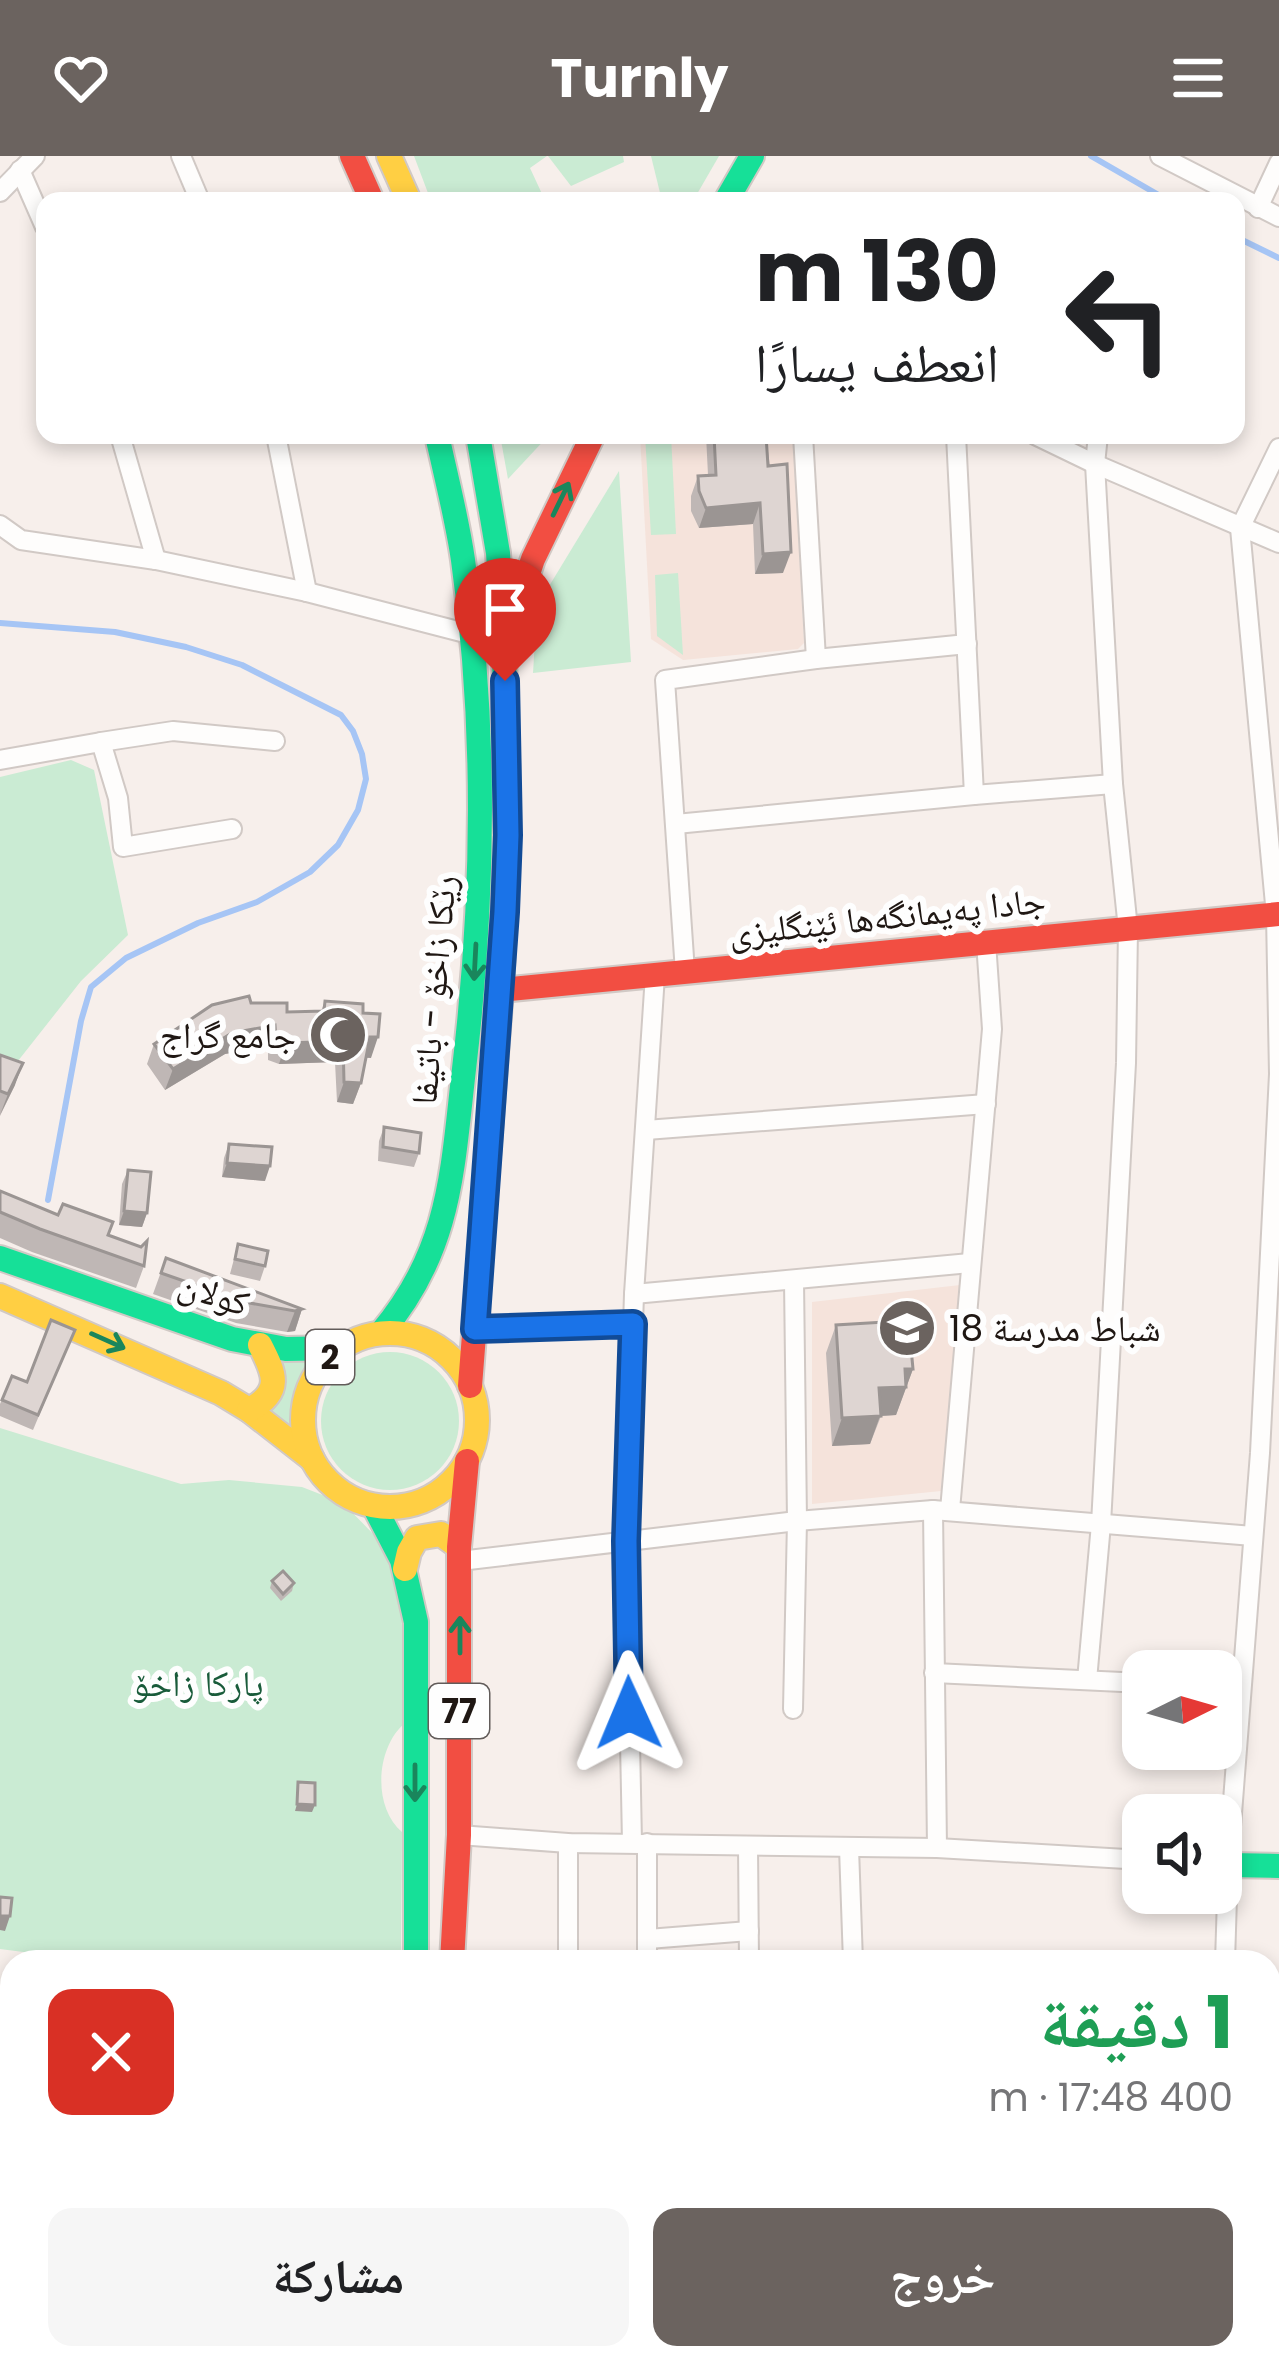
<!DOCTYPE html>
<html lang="ar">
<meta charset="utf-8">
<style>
body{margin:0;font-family:Poppins,"Noto Naskh Arabic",sans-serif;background:#f6f6f6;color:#202124;direction:rtl;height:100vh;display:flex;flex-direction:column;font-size:45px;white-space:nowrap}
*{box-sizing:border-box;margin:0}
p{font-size:39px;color:#757577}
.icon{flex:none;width:66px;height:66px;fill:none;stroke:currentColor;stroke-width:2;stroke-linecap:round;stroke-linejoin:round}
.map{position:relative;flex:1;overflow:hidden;direction:ltr}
.side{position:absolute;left:0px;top:1794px;width:1281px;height:420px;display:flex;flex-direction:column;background:#fff;border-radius:36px 36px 0 0;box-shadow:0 6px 18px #0003;direction:rtl}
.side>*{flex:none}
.guide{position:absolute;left:36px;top:36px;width:1209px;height:252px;border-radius:24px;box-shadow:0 6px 18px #0003;direction:rtl;background:#fff;color:#202124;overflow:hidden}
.needle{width:78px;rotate:85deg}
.tools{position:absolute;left:1122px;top:1494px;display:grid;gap:24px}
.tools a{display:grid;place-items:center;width:120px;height:120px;border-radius:24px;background:#fff;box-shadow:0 6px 18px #0003;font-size:60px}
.pin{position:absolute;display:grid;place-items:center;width:102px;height:102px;color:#fff;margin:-123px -51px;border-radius:50% 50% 50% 0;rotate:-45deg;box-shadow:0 0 12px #0007}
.pin .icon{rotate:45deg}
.me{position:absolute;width:132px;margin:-66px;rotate:359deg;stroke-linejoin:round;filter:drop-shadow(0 0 9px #0008)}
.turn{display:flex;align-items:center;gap:42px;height:252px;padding:0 48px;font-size:54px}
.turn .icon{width:156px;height:156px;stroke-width:2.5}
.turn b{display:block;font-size:84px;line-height:102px}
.round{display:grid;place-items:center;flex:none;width:126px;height:126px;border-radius:24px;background:#f6f6f6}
.overview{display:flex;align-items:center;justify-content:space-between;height:204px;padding:0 48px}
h1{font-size:72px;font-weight:700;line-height:90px;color:#1e9e55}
.primary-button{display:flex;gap:24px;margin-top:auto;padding:24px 48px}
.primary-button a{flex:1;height:138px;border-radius:24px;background:#6b635f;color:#fff;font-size:48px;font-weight:700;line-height:138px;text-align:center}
.primary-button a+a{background:#f6f6f6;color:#202124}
header{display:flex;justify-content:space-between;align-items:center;height:156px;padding:0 48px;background:#6b635f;color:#fff;font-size:54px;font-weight:700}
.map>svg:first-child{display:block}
.built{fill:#f5e3db}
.green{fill:#caebd3}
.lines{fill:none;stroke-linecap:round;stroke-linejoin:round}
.stream{stroke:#a6c5f5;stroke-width:6}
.street-casing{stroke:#d1c9c5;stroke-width:22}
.fast-casing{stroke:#d1c9c5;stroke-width:28}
.slow-casing{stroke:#d1c9c5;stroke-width:28}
.jam-casing{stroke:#d1c9c5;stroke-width:28}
.street{stroke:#fefdfc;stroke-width:18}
.fast{stroke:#16e098;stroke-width:24}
.slow{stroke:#ffcf43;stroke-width:24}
.jam{stroke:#f24e42;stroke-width:24}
.wall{fill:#bfb7b5}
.shaded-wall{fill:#9b9593}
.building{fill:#ded5d2;stroke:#9b9593;stroke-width:3}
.oneway{stroke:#1a865c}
.route-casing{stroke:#114b97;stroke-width:30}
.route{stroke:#1a73e8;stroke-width:21}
.labels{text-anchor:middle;stroke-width:12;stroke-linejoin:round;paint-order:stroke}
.shield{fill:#fefefe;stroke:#625c5a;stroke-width:3}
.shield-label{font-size:33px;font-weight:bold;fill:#1f1713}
.street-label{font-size:36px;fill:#1f1713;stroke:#fefefe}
.poi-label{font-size:36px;fill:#1f1713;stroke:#fefefe;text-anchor:end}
.park-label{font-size:36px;fill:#195b3a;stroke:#fefefe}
</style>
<header><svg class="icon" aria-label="menu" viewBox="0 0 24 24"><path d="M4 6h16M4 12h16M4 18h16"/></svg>Turnly<svg class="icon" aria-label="heart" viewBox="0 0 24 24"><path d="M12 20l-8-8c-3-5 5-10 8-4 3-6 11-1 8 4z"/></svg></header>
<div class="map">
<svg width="1279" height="2214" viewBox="0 0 1279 2214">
<rect width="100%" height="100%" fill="#f7efeb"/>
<g class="built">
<polygon points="640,279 793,279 804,487 798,493 683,504 651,483"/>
<polygon points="960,1129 941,1335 812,1348 812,1146"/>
</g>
<g class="green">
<polygon points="414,0 547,0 530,12 543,40 529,45 431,45"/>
<polygon points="548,0 623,0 624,6 571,30"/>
<polygon points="651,0 719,0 693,45 662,45"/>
<polygon points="500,279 549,279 508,323"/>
<polygon points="645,279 671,279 676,378 651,379"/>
<polygon points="619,315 631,506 533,517 537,450"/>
<polygon points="678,417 683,499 657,480 655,419"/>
<polygon points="71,604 94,614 128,779 81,825 14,910 0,907 0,621"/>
<circle cx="390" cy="1265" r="69"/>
<path d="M272 1198 316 1203C296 1227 290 1249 297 1279L262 1255Z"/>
<path d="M0 1272 181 1328 229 1324 302 1331 343 1347 380 1385 401 1439 405 1567C376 1591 372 1651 402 1676L401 1806H101L0 1793Z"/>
</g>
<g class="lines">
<g class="stream">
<polyline points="1091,0 1169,45"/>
<polyline points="1236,81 1279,102"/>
<polyline points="0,467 115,476 186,491 242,509 341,559 353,575 362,598 366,623 358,654 338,689 310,716 257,746 198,767 126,802 91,831 81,865 48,1044"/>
</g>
<defs>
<g id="street">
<polyline points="181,0 200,45"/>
<polyline points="1160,0 1279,61"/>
<polyline points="20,14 45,71"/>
<polyline points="0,36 35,0"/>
<polyline points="1258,52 1279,7"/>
<polyline points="120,279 156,404"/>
<polyline points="276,279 307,436"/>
<polyline points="803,279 816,503"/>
<polyline points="956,279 974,639"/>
<polyline points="1035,279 1095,308 1279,387"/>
<polyline points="0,369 21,384 156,404 307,436 473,479"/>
<polyline points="101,586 173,575 275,585"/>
<polyline points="0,604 101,586 118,642 123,691 232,673"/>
<polyline points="676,668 974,639 1113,628"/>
<polyline points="685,816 665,524 816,503 967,488"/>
<polyline points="646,974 986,948"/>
<polyline points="634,1138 970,1107"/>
<polyline points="475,1173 633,1168"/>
<polyline points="933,1354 937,1692"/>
<polyline points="950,1354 992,873 986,786"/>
<polyline points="460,1405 797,1365 933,1354 1253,1380"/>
<polyline points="934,1517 1143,1527"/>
<polyline points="1087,1524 1101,1368 1126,907 1128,773 1113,628 1095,308 1098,279"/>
<polyline points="793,1553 797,1365 794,1125"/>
<polyline points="459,1679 568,1687 937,1692 1143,1704"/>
<polyline points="632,1686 626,1385 634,1138 655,819"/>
<polyline points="568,1687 568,1806"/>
<polyline points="647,1687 647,1806"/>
<polyline points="748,1690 749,1806"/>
<polyline points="849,1692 853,1806"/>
<polyline points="648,1783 749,1775"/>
<polyline points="1225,1806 1228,1709 1260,1297 1279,918 1276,759 1240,372 1279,292"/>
<polyline points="1269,1859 1279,1860"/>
<polyline points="0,1883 12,1884"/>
<polyline points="0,2032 12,2033"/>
<polyline points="0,2177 12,2178"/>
<polyline points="217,2202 320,2214"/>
<polyline points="658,2202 658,2214"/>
<polyline points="822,2202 825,2214"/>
<polyline points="973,2202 975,2214"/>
<polyline points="1111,2202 1112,2214"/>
<polyline points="1249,2202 1251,2214"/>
</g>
<g id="fast">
<polyline points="726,45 752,0"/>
<polyline points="478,279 498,397 504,486 507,704"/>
<polyline points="0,1102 232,1183 286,1193 340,1192"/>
<path d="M381 1177C451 1094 452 1016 464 913 484 744 487 573 463 404 457 362 446 321 437 279"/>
<polyline points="374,1350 402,1404 416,1466 416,1806"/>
<polyline points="1228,1709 1279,1710"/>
<polyline points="413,2202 414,2214"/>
<polyline points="445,2202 447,2214"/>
</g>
<g id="slow">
<polyline points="389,0 409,45"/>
<polyline points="0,1140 221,1237 249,1254 312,1303"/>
<circle cx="390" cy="1264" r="87"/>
<path d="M249 1254C283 1236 275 1218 260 1189"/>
<polyline points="405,1413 409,1396 417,1382 441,1378 459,1391"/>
</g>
<g id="jam">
<polyline points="352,0 372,45"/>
<polyline points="509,474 533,403 593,279"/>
<polyline points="501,834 1279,758"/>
<polyline points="470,1230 501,834 507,704"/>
<polyline points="452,1806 459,1679 459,1391 467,1305"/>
</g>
</defs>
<use href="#street" class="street-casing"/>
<use href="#fast" class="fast-casing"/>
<use href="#slow" class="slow-casing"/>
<use href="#jam" class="jam-casing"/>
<use href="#street" class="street"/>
<use href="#fast" class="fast"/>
<use href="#slow" class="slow"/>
<use href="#jam" class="jam"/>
</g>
<g class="wall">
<polygon points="706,279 766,279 783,417 755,418 753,368 699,372 691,355 691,340 698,320 708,319"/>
<polygon points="325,845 363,857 371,902 366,902 361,927 353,948 337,946 335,906 279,908 268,904 268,890 225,898 165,934 147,908 154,888 251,847 287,856 321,855"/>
<polygon points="0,899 15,929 0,960"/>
<polygon points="384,971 419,997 414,1011 378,1005 379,985"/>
<polygon points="229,988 265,1025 222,1021 224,1002"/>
<polygon points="128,1014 147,1057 142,1071 119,1069 122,1028"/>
<polygon points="0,1035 108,1079 144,1110 136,1132 32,1096 0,1082"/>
<polygon points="238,1088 265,1110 260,1125 230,1118"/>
<polygon points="166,1102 302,1153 295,1175 287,1176 236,1167 153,1138"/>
<polygon points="836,1169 901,1182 913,1213 896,1259 881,1260 870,1288 832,1290 826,1197"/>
<polygon points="75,1174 33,1274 0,1260 0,1248 12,1220 27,1226"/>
<polygon points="272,1425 294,1427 292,1435 281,1445 270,1432"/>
<polygon points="492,2202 633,2202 629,2214 493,2214"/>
</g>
<g class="shaded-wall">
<polygon points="760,347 753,368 699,372 706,352"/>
<polygon points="791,396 783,417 755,418 763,398"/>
<polygon points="275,869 268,890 225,898 165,934 173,913 232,877"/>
<polygon points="370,881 378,881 371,902 363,901"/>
<polygon points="343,885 335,906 279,908 286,887"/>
<polygon points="23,907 15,929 0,959 8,938"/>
<polygon points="344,926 361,927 353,948 337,946"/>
<polygon points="227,1007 270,1010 265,1025 222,1021"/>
<polygon points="124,1055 147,1057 142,1071 119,1069"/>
<polygon points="302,1153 295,1175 287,1176 295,1155"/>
<polygon points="905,1213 913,1213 896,1259 880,1260 870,1288 832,1290 842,1262"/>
<polygon points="297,1648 315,1649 312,1656 295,1655"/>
<polygon points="0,1760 10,1760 5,1775 0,1774"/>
<polygon points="633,2202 629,2214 581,2214 585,2203"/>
</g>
<g class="building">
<polygon points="714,279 766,279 768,310 787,308 791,396 763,398 760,347 706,352 699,335 698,320 716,319"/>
<polygon points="249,840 251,847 287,847 287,856 324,855 325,845 363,848 363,857 380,858 378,881 370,881 361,927 344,926 343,885 286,887 276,883 275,869 232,877 173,913 154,888 212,849"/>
<polygon points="0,899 23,907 8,938 0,935"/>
<polygon points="384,971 421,977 419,997 383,991"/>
<polygon points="229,988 272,991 270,1010 227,1007"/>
<polygon points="128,1014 151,1016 147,1057 124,1055"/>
<polygon points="0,1035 58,1059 63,1048 113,1066 108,1079 141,1091 147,1085 144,1110 40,1073 0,1056"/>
<polygon points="238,1088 268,1095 265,1110 235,1103"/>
<polygon points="166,1102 302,1153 295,1155 244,1146 161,1117"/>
<polygon points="51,1164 75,1174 38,1259 2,1244 12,1220 27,1226"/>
<polygon points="901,1165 901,1182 910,1181 913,1213 905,1213 906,1231 879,1232 881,1260 842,1262 836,1169"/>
<polygon points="283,1415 294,1427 283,1438 272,1425"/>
<polygon points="298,1626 315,1627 315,1649 297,1648"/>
<polygon points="0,1741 12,1742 10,1760 0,1760"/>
<polygon points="505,2202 590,2202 585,2203 585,2214 506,2214"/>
</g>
<defs><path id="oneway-shaft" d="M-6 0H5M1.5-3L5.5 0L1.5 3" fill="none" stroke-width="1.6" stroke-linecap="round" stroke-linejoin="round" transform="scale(3)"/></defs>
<g class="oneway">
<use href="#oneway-shaft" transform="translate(561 343) rotate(-64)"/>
<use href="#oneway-shaft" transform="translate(475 806) rotate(93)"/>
<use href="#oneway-shaft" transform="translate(108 1185) rotate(24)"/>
<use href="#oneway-shaft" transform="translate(460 1479) rotate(-90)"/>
<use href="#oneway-shaft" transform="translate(415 1627) rotate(90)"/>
</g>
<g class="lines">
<defs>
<polyline id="route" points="505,525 508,679 505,756 475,1173 633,1168 626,1385 629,1557"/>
</defs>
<use href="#route" class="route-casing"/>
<use href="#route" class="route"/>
</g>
<defs>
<symbol id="mosque-disc" viewBox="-11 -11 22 22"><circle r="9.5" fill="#6b635f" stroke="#fefefe"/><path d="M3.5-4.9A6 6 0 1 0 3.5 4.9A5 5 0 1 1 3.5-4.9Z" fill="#fff"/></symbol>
<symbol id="school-disc" viewBox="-11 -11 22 22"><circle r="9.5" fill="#6b635f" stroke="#fefefe"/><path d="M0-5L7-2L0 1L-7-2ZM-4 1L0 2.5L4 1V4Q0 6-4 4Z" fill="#fff"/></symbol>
</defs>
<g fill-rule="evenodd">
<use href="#mosque-disc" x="305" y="846" width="66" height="66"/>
<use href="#school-disc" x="874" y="1139" width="66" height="66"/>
</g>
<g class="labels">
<g class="shield">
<rect x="306" y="1174" width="48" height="54" rx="9"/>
<rect x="429" y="1528" width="60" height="54" rx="9"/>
</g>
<g class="shield-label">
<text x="330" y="1213">2</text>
<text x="459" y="1567">77</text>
</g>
<g class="street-label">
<text transform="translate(887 760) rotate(-6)" y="13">جادا په‌يمانگه‌ها ئێنگليزى</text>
<text transform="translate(433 834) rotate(-85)" y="13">رێکا زاخۆ - باتیفا</text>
<text transform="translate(214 1137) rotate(18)" y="13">كولان</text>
</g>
<g class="poi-label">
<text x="296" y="892">جامع گراج</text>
<text x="949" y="1185" text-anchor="start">18 شباط مدرسة</text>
</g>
<g class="park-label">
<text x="198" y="1540">پارکا زاخۆ</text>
</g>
</g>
</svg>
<div class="tools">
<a><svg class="needle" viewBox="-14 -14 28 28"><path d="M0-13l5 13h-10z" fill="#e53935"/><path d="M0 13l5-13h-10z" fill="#757577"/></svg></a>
<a><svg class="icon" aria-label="sound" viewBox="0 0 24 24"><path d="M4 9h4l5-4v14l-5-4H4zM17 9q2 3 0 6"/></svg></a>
</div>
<div class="pin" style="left:505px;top:525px;background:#d93025"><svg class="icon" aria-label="arrive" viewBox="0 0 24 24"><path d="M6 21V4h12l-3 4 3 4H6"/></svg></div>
<svg class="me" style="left:629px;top:1557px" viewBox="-20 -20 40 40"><path d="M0-17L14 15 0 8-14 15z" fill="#1a73e8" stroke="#fff" stroke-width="4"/></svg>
<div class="guide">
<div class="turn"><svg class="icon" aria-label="left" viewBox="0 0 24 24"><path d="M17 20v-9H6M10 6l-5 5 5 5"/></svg><div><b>130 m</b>انعطف يسارًا</div></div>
</div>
<section class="side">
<div class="overview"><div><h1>1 دقيقة</h1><p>400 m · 17:48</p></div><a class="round" style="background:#d93025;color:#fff"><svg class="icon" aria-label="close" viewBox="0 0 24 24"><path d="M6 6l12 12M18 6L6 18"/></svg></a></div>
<div class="primary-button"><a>خروج</a><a>مشاركة</a></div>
</section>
</div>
